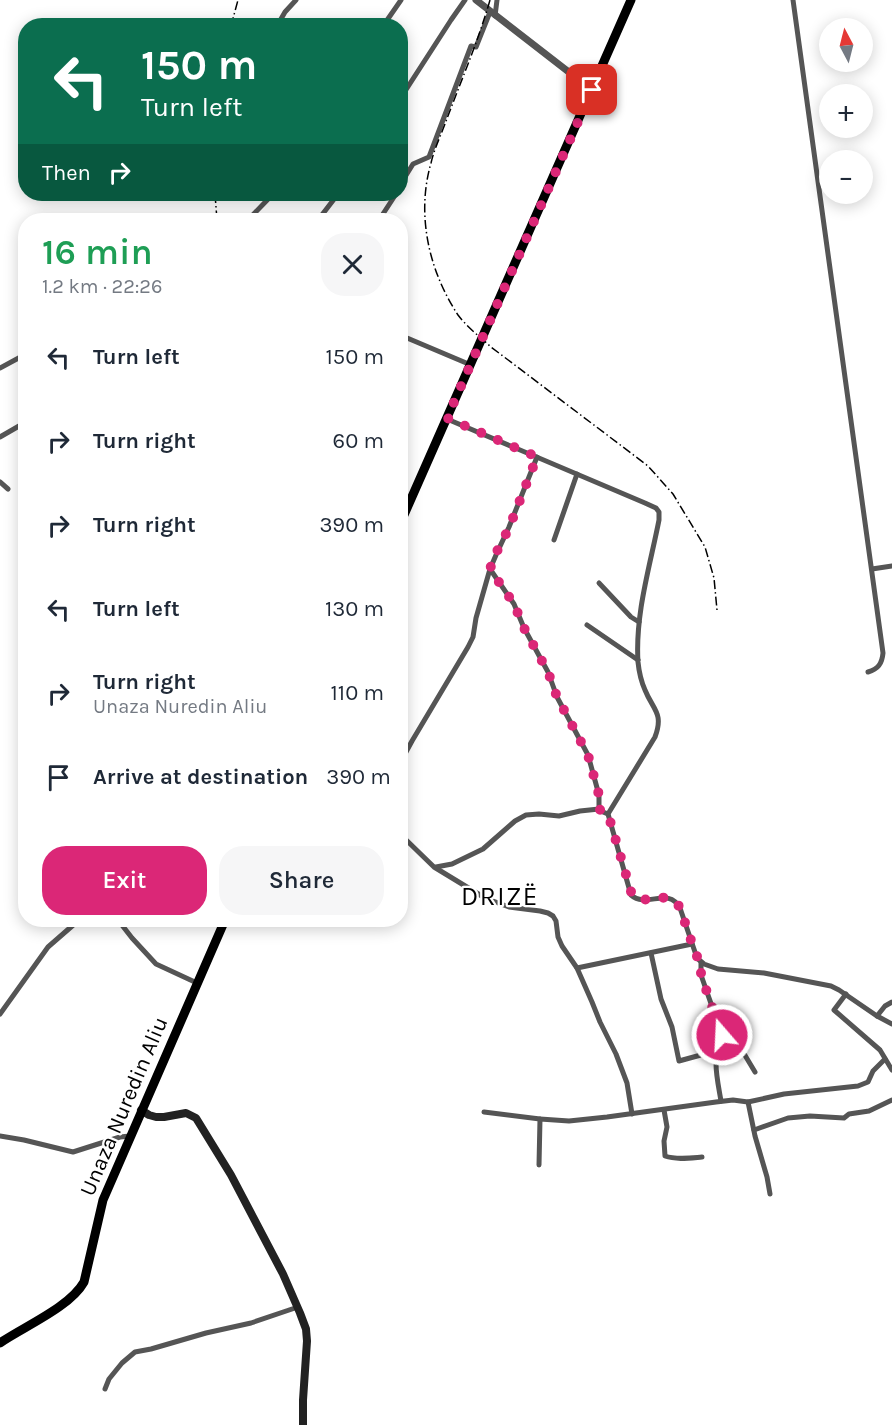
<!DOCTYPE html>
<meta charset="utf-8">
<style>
body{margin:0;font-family:Karla,sans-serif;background:#f6f6f7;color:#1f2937;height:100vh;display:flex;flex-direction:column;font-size:22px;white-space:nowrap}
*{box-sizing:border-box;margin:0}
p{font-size:20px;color:#747a83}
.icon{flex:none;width:33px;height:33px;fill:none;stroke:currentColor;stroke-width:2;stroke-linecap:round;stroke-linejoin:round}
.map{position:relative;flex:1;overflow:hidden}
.details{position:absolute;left:18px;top:213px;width:390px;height:714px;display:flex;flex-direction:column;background:#fff;border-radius:24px;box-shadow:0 3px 15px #0003}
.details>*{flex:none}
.top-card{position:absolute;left:18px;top:18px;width:390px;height:183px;border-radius:24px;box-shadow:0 3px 15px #0003;background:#0b6e4f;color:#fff;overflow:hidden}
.needle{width:39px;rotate:353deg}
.tools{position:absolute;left:819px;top:18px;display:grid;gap:12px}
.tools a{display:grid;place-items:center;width:54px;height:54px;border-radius:50%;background:#fff;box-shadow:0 3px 15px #0003;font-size:30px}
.pin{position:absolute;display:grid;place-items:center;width:51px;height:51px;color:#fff;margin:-26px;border-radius:12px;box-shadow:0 3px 9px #0006}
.me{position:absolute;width:66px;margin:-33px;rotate:341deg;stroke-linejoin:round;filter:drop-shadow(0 0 4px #0008)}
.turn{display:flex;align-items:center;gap:21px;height:126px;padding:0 24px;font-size:27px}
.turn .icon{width:78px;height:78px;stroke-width:2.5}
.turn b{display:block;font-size:42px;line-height:51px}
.then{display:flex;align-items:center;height:57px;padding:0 24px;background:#0003;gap:12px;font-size:22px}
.round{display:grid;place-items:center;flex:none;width:63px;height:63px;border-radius:24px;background:#f6f6f7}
.summary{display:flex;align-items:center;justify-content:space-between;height:102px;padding:0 24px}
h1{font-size:36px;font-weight:600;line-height:45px;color:#1e9e55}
.cta{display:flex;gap:12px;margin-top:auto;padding:12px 24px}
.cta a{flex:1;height:69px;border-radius:24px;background:#db2777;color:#fff;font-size:24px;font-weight:600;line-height:69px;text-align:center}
.cta a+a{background:#f6f6f7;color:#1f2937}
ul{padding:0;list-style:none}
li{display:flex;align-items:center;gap:18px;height:84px;padding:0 24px}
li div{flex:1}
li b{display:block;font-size:22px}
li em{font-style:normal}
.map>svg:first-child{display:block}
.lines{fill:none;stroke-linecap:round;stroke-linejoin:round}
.minor{stroke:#555;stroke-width:5}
.tertiary{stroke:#555;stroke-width:7}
.secondary{stroke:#222;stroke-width:8}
.primary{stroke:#000;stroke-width:9}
.rail{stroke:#000;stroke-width:1.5;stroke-dasharray:9 3 1.5 3;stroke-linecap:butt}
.route{stroke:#db2777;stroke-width:10;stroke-dasharray:0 18}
.labels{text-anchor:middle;stroke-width:4.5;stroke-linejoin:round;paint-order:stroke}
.street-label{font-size:22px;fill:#000;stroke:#fff}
.quarter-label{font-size:26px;letter-spacing:1.5px;fill:#000;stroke:#fff}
</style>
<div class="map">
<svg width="892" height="1425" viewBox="0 0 892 1425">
<rect width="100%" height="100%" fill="#fff"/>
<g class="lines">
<g class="minor">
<path d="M793 0 883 653C882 664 878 669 868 672"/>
<polyline points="495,16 497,0"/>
<polyline points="277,26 285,12 296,0"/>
<polyline points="383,26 401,0"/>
<polyline points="400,99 451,20 465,0"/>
<polyline points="400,185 413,164 429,157 471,46 476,47 490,12"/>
<polyline points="248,220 273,194"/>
<polyline points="318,220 338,194"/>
<polyline points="379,220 396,194"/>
<polyline points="400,335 471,365"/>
<polyline points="0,368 26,354"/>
<path d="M447 419 645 503 656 508 659 512V520C650 566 635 614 638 662 639 672 641 681 645 690 653 710 664 713 655 737L608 814 631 895C647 909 668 886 680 908L696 955 698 959 704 964 718 969 764 973 831 986 839 990 877 1016 892 1024"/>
<polyline points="0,437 26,422"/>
<polyline points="0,482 8,489"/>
<polyline points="554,540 577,474"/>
<polyline points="490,569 514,604 524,628 548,672 557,697 588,755 599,795 599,809"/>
<polyline points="872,569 892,566"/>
<polyline points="599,583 631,617 639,622"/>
<polyline points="587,625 638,660"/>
<polyline points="400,763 412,741 468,647 473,637 476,618 490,569 496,555 509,527 537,457"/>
<polyline points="400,834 434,867 485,898 509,907 540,911 548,913 553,916 556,921 558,937 562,946 577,968 592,1002 600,1022 616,1054 627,1083 632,1114"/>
<polyline points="436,867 452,864 483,849 515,821 526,815 539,814 559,816 580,811 599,809 603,812 608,814"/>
<polyline points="118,920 132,938 156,964 197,983"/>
<polyline points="651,953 661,999 672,1027 679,1061 719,1050"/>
<path d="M701 962V975L722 1035C722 1045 716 1053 716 1063 716 1076 719 1089 721 1101"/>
<polyline points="577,968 692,944"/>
<polyline points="846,994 834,1010 880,1050 892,1070"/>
<polyline points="0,1014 48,947 79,920"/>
<polyline points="877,1016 885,1006 892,1002"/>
<polyline points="722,1035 743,1052 755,1072"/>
<polyline points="748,1102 755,1136 767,1177 770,1194"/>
<path d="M664 1110 667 1127 664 1141 665 1156C676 1160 690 1158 702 1157"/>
<polyline points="484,1112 540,1119"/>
<polyline points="754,1130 788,1118 810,1116 844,1118 849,1114 869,1111 892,1100"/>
<polyline points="0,1136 24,1140 73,1152 120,1137 130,1136"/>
<polyline points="539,1165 540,1119 569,1121 607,1117 716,1102 733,1100 748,1102 784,1094 858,1086 868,1082 873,1071 885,1059"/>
<polyline points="105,1389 109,1379 122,1363 135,1352 151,1349 206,1333 251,1323 298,1307"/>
</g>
<polyline class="tertiary" points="476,0 592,90"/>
<polyline class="secondary" points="141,1110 149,1115 156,1117 164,1117 186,1113 196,1118 231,1175 283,1274 300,1313 306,1329 307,1341 303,1400 303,1425"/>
<g class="primary">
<polyline points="400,524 631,0"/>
<path d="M0 1343C25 1326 70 1307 84 1282L103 1200 225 920"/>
</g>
<g class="rail">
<path d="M490 0C478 42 460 83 445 124 440 137 434 150 431 163 416 215 429 271 458 315 467 327 480 337 491 347L648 466 673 494 705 547 714 578 717 610"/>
<polyline points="231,26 238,0"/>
<polyline points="215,194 217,220"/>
</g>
</g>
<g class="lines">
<path class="route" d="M592 90 447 418 537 457 509 528 495 555 490 569 514 604 524 628 548 672 557 697 588 755 599 795V809L603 812 608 814 632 895C647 908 668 886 680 908L696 955 701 962V975L722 1035"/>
</g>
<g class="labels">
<g class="street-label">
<text transform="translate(123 1106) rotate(-67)" y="8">Unaza Nuredin Aliu</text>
</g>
<g class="quarter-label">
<text x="500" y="905">DRIZË</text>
</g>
</g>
</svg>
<div class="tools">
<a><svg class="needle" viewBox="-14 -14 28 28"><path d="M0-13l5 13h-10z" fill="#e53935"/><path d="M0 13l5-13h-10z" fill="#747a83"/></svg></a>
<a>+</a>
<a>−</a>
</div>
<div class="pin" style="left:592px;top:90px;background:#d93025"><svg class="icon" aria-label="arrive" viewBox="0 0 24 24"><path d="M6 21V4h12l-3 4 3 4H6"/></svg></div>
<svg class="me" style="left:722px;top:1035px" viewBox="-20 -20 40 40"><circle r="17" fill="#db2777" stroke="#fff" stroke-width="3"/><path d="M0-11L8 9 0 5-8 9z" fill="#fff"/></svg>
<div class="top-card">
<div class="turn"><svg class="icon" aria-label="left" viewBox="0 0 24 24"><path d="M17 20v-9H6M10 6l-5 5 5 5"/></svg><div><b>150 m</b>Turn left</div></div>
<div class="then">Then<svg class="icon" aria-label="right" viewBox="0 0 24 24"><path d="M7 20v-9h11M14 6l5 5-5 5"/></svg></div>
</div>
<section class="details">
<div class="summary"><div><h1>16 min</h1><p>1.2 km · 22:26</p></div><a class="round"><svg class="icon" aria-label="close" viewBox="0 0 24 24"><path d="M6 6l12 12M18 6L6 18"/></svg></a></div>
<ul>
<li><svg class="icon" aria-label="left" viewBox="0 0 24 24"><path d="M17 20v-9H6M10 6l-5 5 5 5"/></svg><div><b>Turn left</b></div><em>150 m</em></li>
<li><svg class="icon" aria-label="right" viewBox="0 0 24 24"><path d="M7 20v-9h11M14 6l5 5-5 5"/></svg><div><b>Turn right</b></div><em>60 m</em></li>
<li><svg class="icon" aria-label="right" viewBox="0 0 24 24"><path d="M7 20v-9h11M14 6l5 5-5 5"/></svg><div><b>Turn right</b></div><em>390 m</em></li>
<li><svg class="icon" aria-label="left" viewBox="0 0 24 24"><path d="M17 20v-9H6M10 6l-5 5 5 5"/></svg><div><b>Turn left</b></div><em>130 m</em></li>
<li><svg class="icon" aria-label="right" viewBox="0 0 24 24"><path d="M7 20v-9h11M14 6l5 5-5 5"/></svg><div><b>Turn right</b><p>Unaza Nuredin Aliu</p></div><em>110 m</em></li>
<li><svg class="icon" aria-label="arrive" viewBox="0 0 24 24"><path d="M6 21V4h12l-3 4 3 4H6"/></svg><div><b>Arrive at destination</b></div><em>390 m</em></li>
</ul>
<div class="cta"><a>Exit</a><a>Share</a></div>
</section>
</div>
